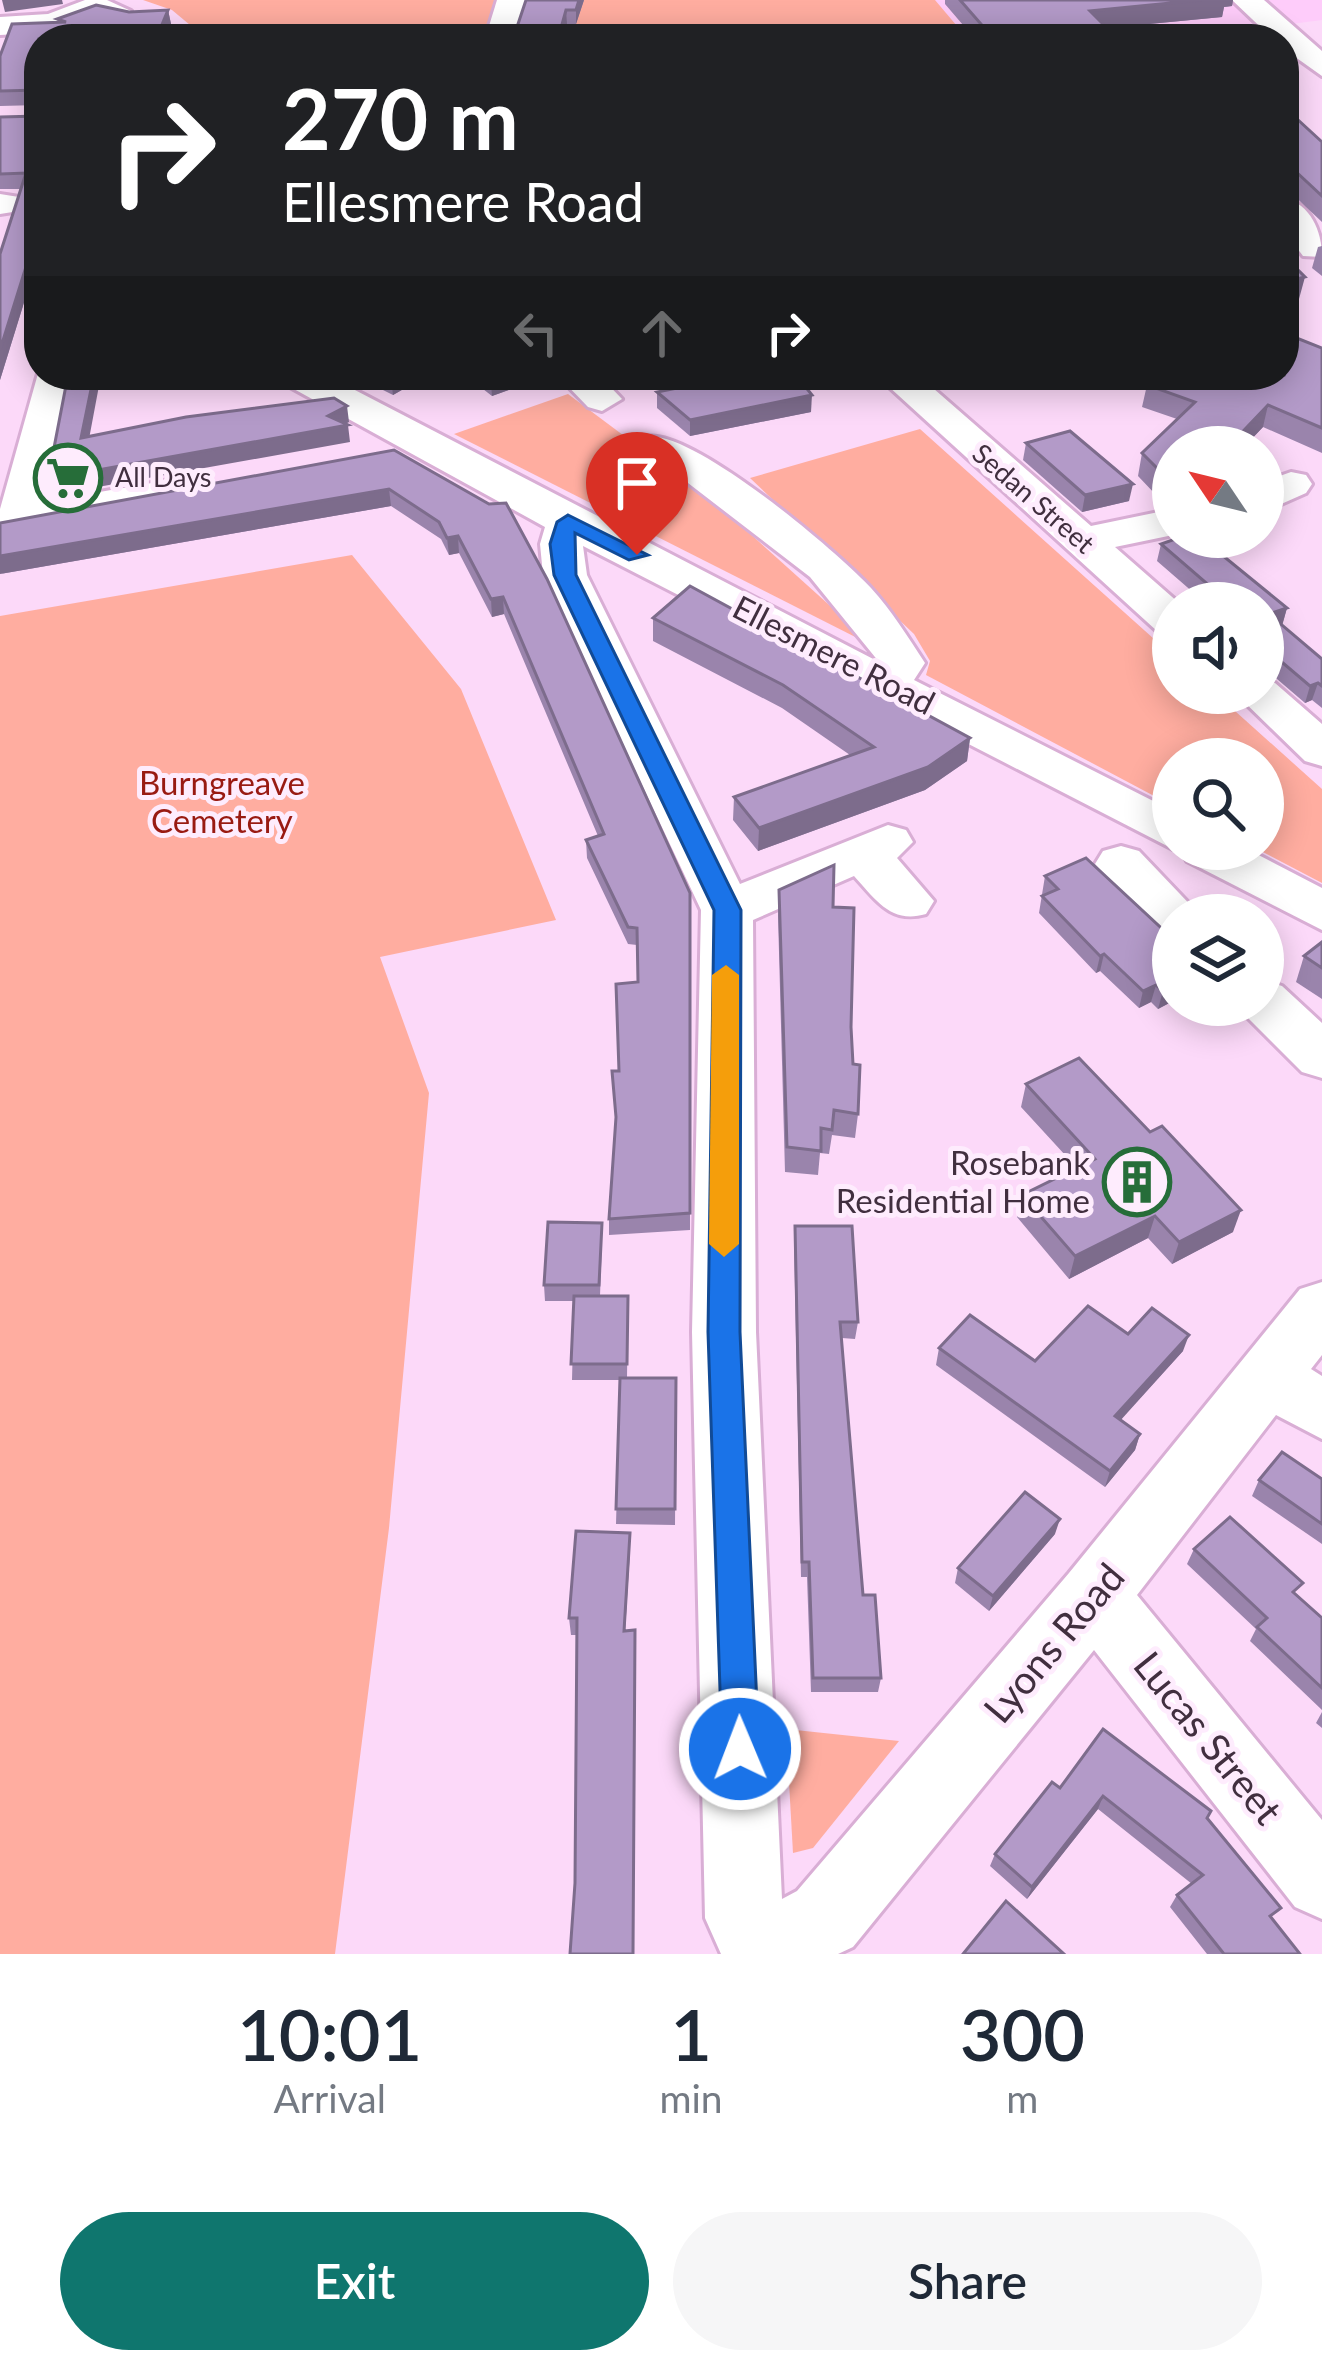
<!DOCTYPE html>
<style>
body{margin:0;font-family:Lato,sans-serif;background:#f6f6f7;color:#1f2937;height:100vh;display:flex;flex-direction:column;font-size:45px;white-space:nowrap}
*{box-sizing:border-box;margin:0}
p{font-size:39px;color:#747a83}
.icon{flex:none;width:66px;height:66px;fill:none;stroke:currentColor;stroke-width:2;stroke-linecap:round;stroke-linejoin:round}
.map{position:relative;height:1954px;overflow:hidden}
.side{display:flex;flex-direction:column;background:#fff;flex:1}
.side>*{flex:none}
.banner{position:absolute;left:24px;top:24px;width:1275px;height:366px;border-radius:48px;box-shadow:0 6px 30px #0003;background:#202124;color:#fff;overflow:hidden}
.needle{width:78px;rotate:305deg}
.fabs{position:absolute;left:1152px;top:426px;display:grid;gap:24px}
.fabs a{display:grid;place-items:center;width:132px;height:132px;border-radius:50%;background:#fff;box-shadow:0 6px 30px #0003;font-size:60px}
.pin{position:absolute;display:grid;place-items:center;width:102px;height:102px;color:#fff;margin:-123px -51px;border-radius:50% 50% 50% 0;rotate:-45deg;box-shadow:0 0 12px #0007}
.pin .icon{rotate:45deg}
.me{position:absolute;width:132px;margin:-66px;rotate:359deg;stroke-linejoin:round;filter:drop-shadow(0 0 9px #0008)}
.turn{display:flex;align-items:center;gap:42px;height:252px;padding:0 60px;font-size:54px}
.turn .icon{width:156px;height:156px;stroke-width:2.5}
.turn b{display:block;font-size:84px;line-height:102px}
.lanes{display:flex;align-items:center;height:114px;padding:0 60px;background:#0003;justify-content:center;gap:60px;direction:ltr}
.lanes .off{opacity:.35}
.eta{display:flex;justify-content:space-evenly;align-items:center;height:204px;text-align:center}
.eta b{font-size:72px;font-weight:600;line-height:84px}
.primary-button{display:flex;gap:24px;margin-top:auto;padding:24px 60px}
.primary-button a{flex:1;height:138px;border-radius:72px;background:#0f766e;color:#fff;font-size:48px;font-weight:600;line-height:138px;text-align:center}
.primary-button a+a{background:#f6f6f7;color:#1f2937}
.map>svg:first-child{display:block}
.built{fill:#feccfa}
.green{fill:#ffada0}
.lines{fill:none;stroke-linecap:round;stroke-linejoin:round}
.minor-casing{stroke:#d9aed5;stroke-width:6}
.minor{fill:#fff;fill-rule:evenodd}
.wall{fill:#9a84ac}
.shaded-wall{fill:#7d6c8c}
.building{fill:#b39ac8;stroke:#7d6c8c;stroke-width:3}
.route{fill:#1a73e8;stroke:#114b97;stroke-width:3}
.slow{fill:#f59e0b}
.labels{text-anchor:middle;stroke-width:10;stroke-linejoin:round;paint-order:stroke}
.far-poi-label{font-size:27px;fill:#412f3f;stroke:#feecfd;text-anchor:start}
.far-street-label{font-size:27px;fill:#412f3f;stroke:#feecfd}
.street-label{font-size:33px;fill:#412f3f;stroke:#feecfd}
.park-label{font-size:33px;fill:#991a12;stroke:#feecfd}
.poi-label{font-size:33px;fill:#412f3f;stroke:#feecfd;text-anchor:end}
.near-street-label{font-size:39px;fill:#412f3f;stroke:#feecfd}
</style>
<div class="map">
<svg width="1322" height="1954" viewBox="0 0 1322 1954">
<rect width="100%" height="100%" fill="#fcd9f9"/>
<polygon class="built" points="935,0 1322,0 1322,20 1176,39 968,39"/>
<g class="green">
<polygon points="143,0 495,0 486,39 188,39 190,25 172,10"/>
<polygon points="520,0 935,0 968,39 710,39 714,28 512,22"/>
<polygon points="568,394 726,512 877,648 454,434"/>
<polygon points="920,429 1173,656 1173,693 1215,693 1322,789 1322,883 1257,849 1263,849 1263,759 1173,759 1173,806 926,675 930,661 914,634 750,478"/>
<polygon points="352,555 461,689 556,920 380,957 429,1093 389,1528 335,1954 0,1954 0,616"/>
<polygon points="786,1729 899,1741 813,1848 793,1853"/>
</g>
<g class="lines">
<defs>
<g id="minor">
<polygon points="85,0 107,0 131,11 126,17 98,15 52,32 0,35 0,17 48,14"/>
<polygon points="497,0 527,0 515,39 485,39"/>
<polygon points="1232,0 1264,0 1322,51 1322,76 1284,49 1284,39 1273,39"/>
<polygon points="0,194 19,197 24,204 19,211 0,214"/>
<path d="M1284 198C1311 204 1322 232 1322 257L1303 256 1284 231Z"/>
<polygon points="39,370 39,375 74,375 47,501 181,478 196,481 202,490 196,499 0,535 0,509"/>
<path d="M278 375H326L879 662 810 577 640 446 646 437C690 427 838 552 871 588 892 611 908 637 925 663L914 680 1173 811V849L583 546 587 575 740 884 888 825 906 830 913 842 897 858 934 901 926 914C891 924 877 901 854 876L753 920 756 1332 782 1899 797 1891 1069 1573 1300 1289 1322 1282V1355L1311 1369 1322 1376V1439L1276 1415 1137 1595 1322 1820V1919L1295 1907 1094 1650 853 1947 838 1954H721L705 1918 692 1332 701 910 543 575 540 544 545 527 283 383Z"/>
<polygon points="557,375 599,375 622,399 602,411 588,407"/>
<polygon points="876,375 918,375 1091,526 1173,509 1173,535 1115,547 1179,603 1173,603 1173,635 1157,631"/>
<polygon points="1291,472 1306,475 1312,484 1306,493 1263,512 1263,482"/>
<polygon points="1263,680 1275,683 1322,724 1322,766 1305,761 1235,693 1263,693"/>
<polygon points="1121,846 1139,851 1200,915 1173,915 1173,933 1155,928 1095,864 1103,851"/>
<polygon points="1180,849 1247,849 1322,888 1322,930 1187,861"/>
<polygon points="1263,980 1282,986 1322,1023 1322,1078 1302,1072 1244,1014 1239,1005 1263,1005"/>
</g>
</defs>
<use href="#minor" class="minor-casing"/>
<use href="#minor" class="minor"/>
</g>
<g class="wall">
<polygon points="584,0 576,24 567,24 513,39"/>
<polygon points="945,0 1233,0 1232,6 1224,7 1222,17 1107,28 1118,39 975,39 945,4"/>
<polygon points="168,10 171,24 165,39 39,39 39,254 0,380 0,254 21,189 0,189 0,117 39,116 39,105 0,106 0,56 58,22 57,19 129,12"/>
<polygon points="1284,107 1322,142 1322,222 1287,189"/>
<polygon points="1322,246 1322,276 1312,268 1318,247"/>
<polygon points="1322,348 1322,453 1263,427 1244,447 1173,447 1173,491 1156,495 1138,476 1142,453 1177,419 1142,407 1147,385"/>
<polygon points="353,375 428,375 393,395"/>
<polygon points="465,375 521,375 522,385 492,396"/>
<polygon points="1082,375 1123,375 1094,384"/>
<polygon points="657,392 811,412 690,436 657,408"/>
<polygon points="1026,443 1129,501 1082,512 1023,460"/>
<polygon points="394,450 489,504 690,893 690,1230 609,1235 609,1219 619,1071 637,982 637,945 628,944 587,858 586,840 598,836 504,614 492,617 459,553 449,555 441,539 391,506 0,574"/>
<polygon points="1161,544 1287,608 1282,625 1322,659 1322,708 1312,700 1305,703 1263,667 1263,603 1201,603 1202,600 1157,561"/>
<polygon points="653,618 970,738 967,761 925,790 758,851 733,820 734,797 850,755 782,708 653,641"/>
<polygon points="1045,876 1173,1001 1158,1009 1151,1002 1139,1008 1100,971 1096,973 1039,913"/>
<polygon points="779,890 833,907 851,1027 858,1114 855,1138 832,1135 829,1154 820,1153 818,1175 785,1172 778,916"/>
<polygon points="1322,942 1322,999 1296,982 1304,956"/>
<polygon points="1026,1084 1233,1232 1172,1264 1148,1238 1069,1279 1017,1217 1022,1195 1077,1168 1021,1107"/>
<polygon points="795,1226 858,1322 855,1339 842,1338 863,1595 881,1678 878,1692 811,1692 807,1577 801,1577 794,1242"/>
<polygon points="602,1240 600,1296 628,1296 627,1378 676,1378 675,1525 616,1524 620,1380 572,1380 574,1301 545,1301 544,1285"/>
<polygon points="1128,1334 1183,1351 1120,1420 1140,1434 1135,1450 1105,1487 936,1365 939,1348 1035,1361"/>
<polygon points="1322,1479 1322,1544 1252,1496 1259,1480"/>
<polygon points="630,1533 630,1551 575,1883 577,1635 571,1635 569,1618"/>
<polygon points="1055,1534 989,1611 955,1583 958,1568"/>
<polygon points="1194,1549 1297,1595 1322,1618 1322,1710 1250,1641 1256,1629 1187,1564"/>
<polygon points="1322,1712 1322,1728 1316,1723"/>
<polygon points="1103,1729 1207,1819 1273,1920 1300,1954 1207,1954 1170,1907 1177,1895 1192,1884 1098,1809 1027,1899 990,1866 995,1854 1060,1788"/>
</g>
<g class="shaded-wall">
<polygon points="2,0 62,0 63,4 5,12"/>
<polygon points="579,0 584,0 576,24 576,10"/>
<polygon points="1201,0 1233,0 1232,6 1224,7 1222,17 1087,30 1090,11"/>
<polygon points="168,10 171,24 165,39 156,39"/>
<polygon points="566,10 567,24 562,39 558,39"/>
<polygon points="1292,168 1287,189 1284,190 1284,169"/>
<polygon points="35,238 39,254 0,380 0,350"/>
<polygon points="1305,277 1299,299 1284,302 1284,282"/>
<polygon points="94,375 101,375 86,455 81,438"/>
<polygon points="397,375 428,375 393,395 391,378"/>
<polygon points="515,375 521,375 522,385 492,396 491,384"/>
<polygon points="1096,375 1123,375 1094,384"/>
<polygon points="812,395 811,412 690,436 690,420"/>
<polygon points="1268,405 1263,427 1244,447 1228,447"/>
<polygon points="347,406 349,422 342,426 348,425 350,442 53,495 48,479 328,416"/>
<polygon points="1173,469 1173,491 1156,495 1161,472"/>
<polygon points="1133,484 1129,501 1082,512 1085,495"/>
<polygon points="389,489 391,506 0,574 0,556"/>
<polygon points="458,536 459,553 449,555 447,538"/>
<polygon points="503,597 504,614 492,617 491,599"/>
<polygon points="1287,608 1282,626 1269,614"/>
<polygon points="1318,683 1312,700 1305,703 1310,686"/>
<polygon points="970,738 967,761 925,790 758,851 759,828"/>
<polygon points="1104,954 1100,971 1096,973 1100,956"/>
<polygon points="1156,985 1151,1002 1139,1008 1143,991"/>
<polygon points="1173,986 1173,1001 1158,1009 1163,991"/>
<polygon points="1241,1210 1233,1232 1172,1264 1179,1242"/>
<polygon points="1155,1216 1148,1238 1069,1279 1075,1256"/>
<polygon points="1189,1335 1183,1351 1110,1432 1115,1416"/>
<polygon points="1140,1434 1135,1450 1105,1487 1110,1471"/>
<polygon points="1060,1519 1055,1534 989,1611 993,1596"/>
<polygon points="630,1533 630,1551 624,1648 624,1631"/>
<polygon points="1103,1796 1098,1809 1027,1899 1032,1887"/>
</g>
<g class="building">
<polygon points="526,0 579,0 576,10 566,10 558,39 513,39"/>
<polygon points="960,0 1201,0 1090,11 1118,39 994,39"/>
<polygon points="96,5 129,12 168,10 156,39 39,39 39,239 35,238 0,350 0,254 26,173 0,174 0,117 39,116 39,90 0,91 0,56 12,24 66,22 57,19"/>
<polygon points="1284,107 1322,142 1322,196 1292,168 1284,169"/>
<polygon points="1284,256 1305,277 1284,282"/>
<polygon points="1284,333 1322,348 1322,428 1268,405 1228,447 1211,441 1218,447 1173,447 1173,469 1161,472 1142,453 1195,402 1147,385 1157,375 1284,375"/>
<polygon points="68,375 94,375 81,438 186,417 334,398 347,406 328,416 348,425 48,479"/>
<polygon points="480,375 515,375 491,384"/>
<polygon points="743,375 796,375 812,395 690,420 657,392"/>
<polygon points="1070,431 1133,484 1085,495 1026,443"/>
<polygon points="394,450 489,504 506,503 547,579 690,893 690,1213 609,1219 616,1117 612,1071 619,1071 616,984 638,982 637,928 628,927 586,840 604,834 503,597 491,599 458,536 447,538 439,522 389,489 0,556 0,523"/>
<polygon points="1181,537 1200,537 1287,608 1269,614 1322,659 1322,686 1318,683 1310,686 1263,646 1263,603 1212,603 1203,595 1211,587 1161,544"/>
<polygon points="690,586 970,738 928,767 759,828 734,797 874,747 783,685 653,618"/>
<polygon points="1086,858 1173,939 1173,986 1163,991 1156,985 1143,991 1104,954 1100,956 1042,896 1058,889 1045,876"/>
<polygon points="834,865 833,907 854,908 851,1027 853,1064 860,1065 858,1114 834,1110 832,1130 821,1128 821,1151 787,1147 779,890"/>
<polygon points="1322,942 1322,968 1304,956"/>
<polygon points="1079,1058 1150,1132 1162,1126 1241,1210 1179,1242 1155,1216 1075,1256 1022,1195 1095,1159 1026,1084"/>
<polygon points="548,1222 602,1223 599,1285 544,1285"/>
<polygon points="795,1226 852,1226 858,1322 840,1322 863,1595 875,1595 881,1678 813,1678 809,1562 802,1562"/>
<polygon points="574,1296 628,1296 627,1364 571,1364"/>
<polygon points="1088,1306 1128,1334 1152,1308 1189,1335 1115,1416 1140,1434 1110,1471 939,1348 970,1315 1035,1361"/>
<polygon points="620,1378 676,1378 675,1509 616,1509"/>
<polygon points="1282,1452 1322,1479 1322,1524 1259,1480"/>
<polygon points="1025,1492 1060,1519 993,1596 958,1568"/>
<polygon points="1230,1517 1303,1583 1293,1592 1322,1618 1322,1688 1257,1627 1267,1618 1194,1549"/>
<polygon points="576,1531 630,1533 624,1631 635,1630 633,1954 570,1954 575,1883 577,1618 569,1618"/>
<polygon points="1103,1729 1211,1811 1207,1818 1281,1908 1270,1916 1300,1954 1224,1954 1177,1895 1203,1875 1103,1796 1032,1887 995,1854 1052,1782 1060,1788"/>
<polygon points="1006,1901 1064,1954 963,1954"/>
</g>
<polygon class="route" points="568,515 648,555 629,560 575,533 576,575 741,910 740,1332 759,1749 754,1762 740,1767 727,1762 722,1749 708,1332 714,910 554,575 550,544 557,522"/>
<polygon class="slow" points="726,965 739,975 739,1244 724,1257 709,1244 712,975"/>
<defs>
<symbol id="supermarket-ring" viewBox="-11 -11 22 22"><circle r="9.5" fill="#feecfd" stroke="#266d39" stroke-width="1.5"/><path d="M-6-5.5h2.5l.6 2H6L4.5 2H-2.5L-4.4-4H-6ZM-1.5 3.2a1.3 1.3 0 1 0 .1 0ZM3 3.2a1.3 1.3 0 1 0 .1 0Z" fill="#266d39"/></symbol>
<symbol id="building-ring" viewBox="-11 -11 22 22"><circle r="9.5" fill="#feecfd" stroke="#266d39" stroke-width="1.5"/><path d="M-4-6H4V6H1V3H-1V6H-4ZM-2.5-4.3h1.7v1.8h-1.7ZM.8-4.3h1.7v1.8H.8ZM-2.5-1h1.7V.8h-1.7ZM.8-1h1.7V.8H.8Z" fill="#266d39"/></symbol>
</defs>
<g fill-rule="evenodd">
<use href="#supermarket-ring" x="30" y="440" width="76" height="76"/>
<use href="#building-ring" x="1099" y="1144" width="76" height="76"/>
</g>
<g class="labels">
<g class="far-poi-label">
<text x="115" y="487">All Days</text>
</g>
<g class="far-street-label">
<text transform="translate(1033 499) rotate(41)" y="9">Sedan Street</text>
</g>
<g class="street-label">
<text transform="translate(834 655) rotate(27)" y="12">Ellesmere Road</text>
</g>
<g class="park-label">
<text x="222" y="795">Burngreave<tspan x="222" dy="38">Cemetery</tspan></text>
</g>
<g class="poi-label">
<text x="1090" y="1175">Rosebank<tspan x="1090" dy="38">Residential Home</tspan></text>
</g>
<g class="near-street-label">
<text transform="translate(1054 1643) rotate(-50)" y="14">Lyons Road</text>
<text transform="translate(1208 1738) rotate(51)" y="14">Lucas Street</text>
</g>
</g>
</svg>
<div class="fabs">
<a><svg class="needle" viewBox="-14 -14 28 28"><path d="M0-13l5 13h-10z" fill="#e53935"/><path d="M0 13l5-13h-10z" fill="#747a83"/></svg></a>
<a><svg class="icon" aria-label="sound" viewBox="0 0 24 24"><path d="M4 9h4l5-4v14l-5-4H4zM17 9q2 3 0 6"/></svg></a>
<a><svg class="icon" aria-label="search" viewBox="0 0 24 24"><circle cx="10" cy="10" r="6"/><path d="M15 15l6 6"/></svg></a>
<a><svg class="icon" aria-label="layers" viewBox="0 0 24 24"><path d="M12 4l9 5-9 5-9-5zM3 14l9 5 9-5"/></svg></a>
</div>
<div class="pin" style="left:637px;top:555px;background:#d93025"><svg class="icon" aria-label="arrive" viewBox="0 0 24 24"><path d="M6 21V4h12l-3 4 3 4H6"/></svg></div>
<svg class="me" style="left:740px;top:1749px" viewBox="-20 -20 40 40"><circle r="17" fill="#1a73e8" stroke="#fff" stroke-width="3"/><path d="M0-11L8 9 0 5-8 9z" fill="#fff"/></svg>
<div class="banner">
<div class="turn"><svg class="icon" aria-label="right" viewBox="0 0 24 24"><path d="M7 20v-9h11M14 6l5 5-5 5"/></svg><div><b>270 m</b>Ellesmere Road</div></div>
<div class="lanes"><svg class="icon off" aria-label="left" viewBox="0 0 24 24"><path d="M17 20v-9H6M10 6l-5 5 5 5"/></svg><svg class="icon off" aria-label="ahead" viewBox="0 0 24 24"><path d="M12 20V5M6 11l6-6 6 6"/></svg><svg class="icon" aria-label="right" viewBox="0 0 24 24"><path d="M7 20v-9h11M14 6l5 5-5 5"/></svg></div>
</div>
</div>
<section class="side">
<div class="eta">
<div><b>10:01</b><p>Arrival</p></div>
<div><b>1</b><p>min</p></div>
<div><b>300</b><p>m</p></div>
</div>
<div class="primary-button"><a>Exit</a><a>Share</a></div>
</section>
